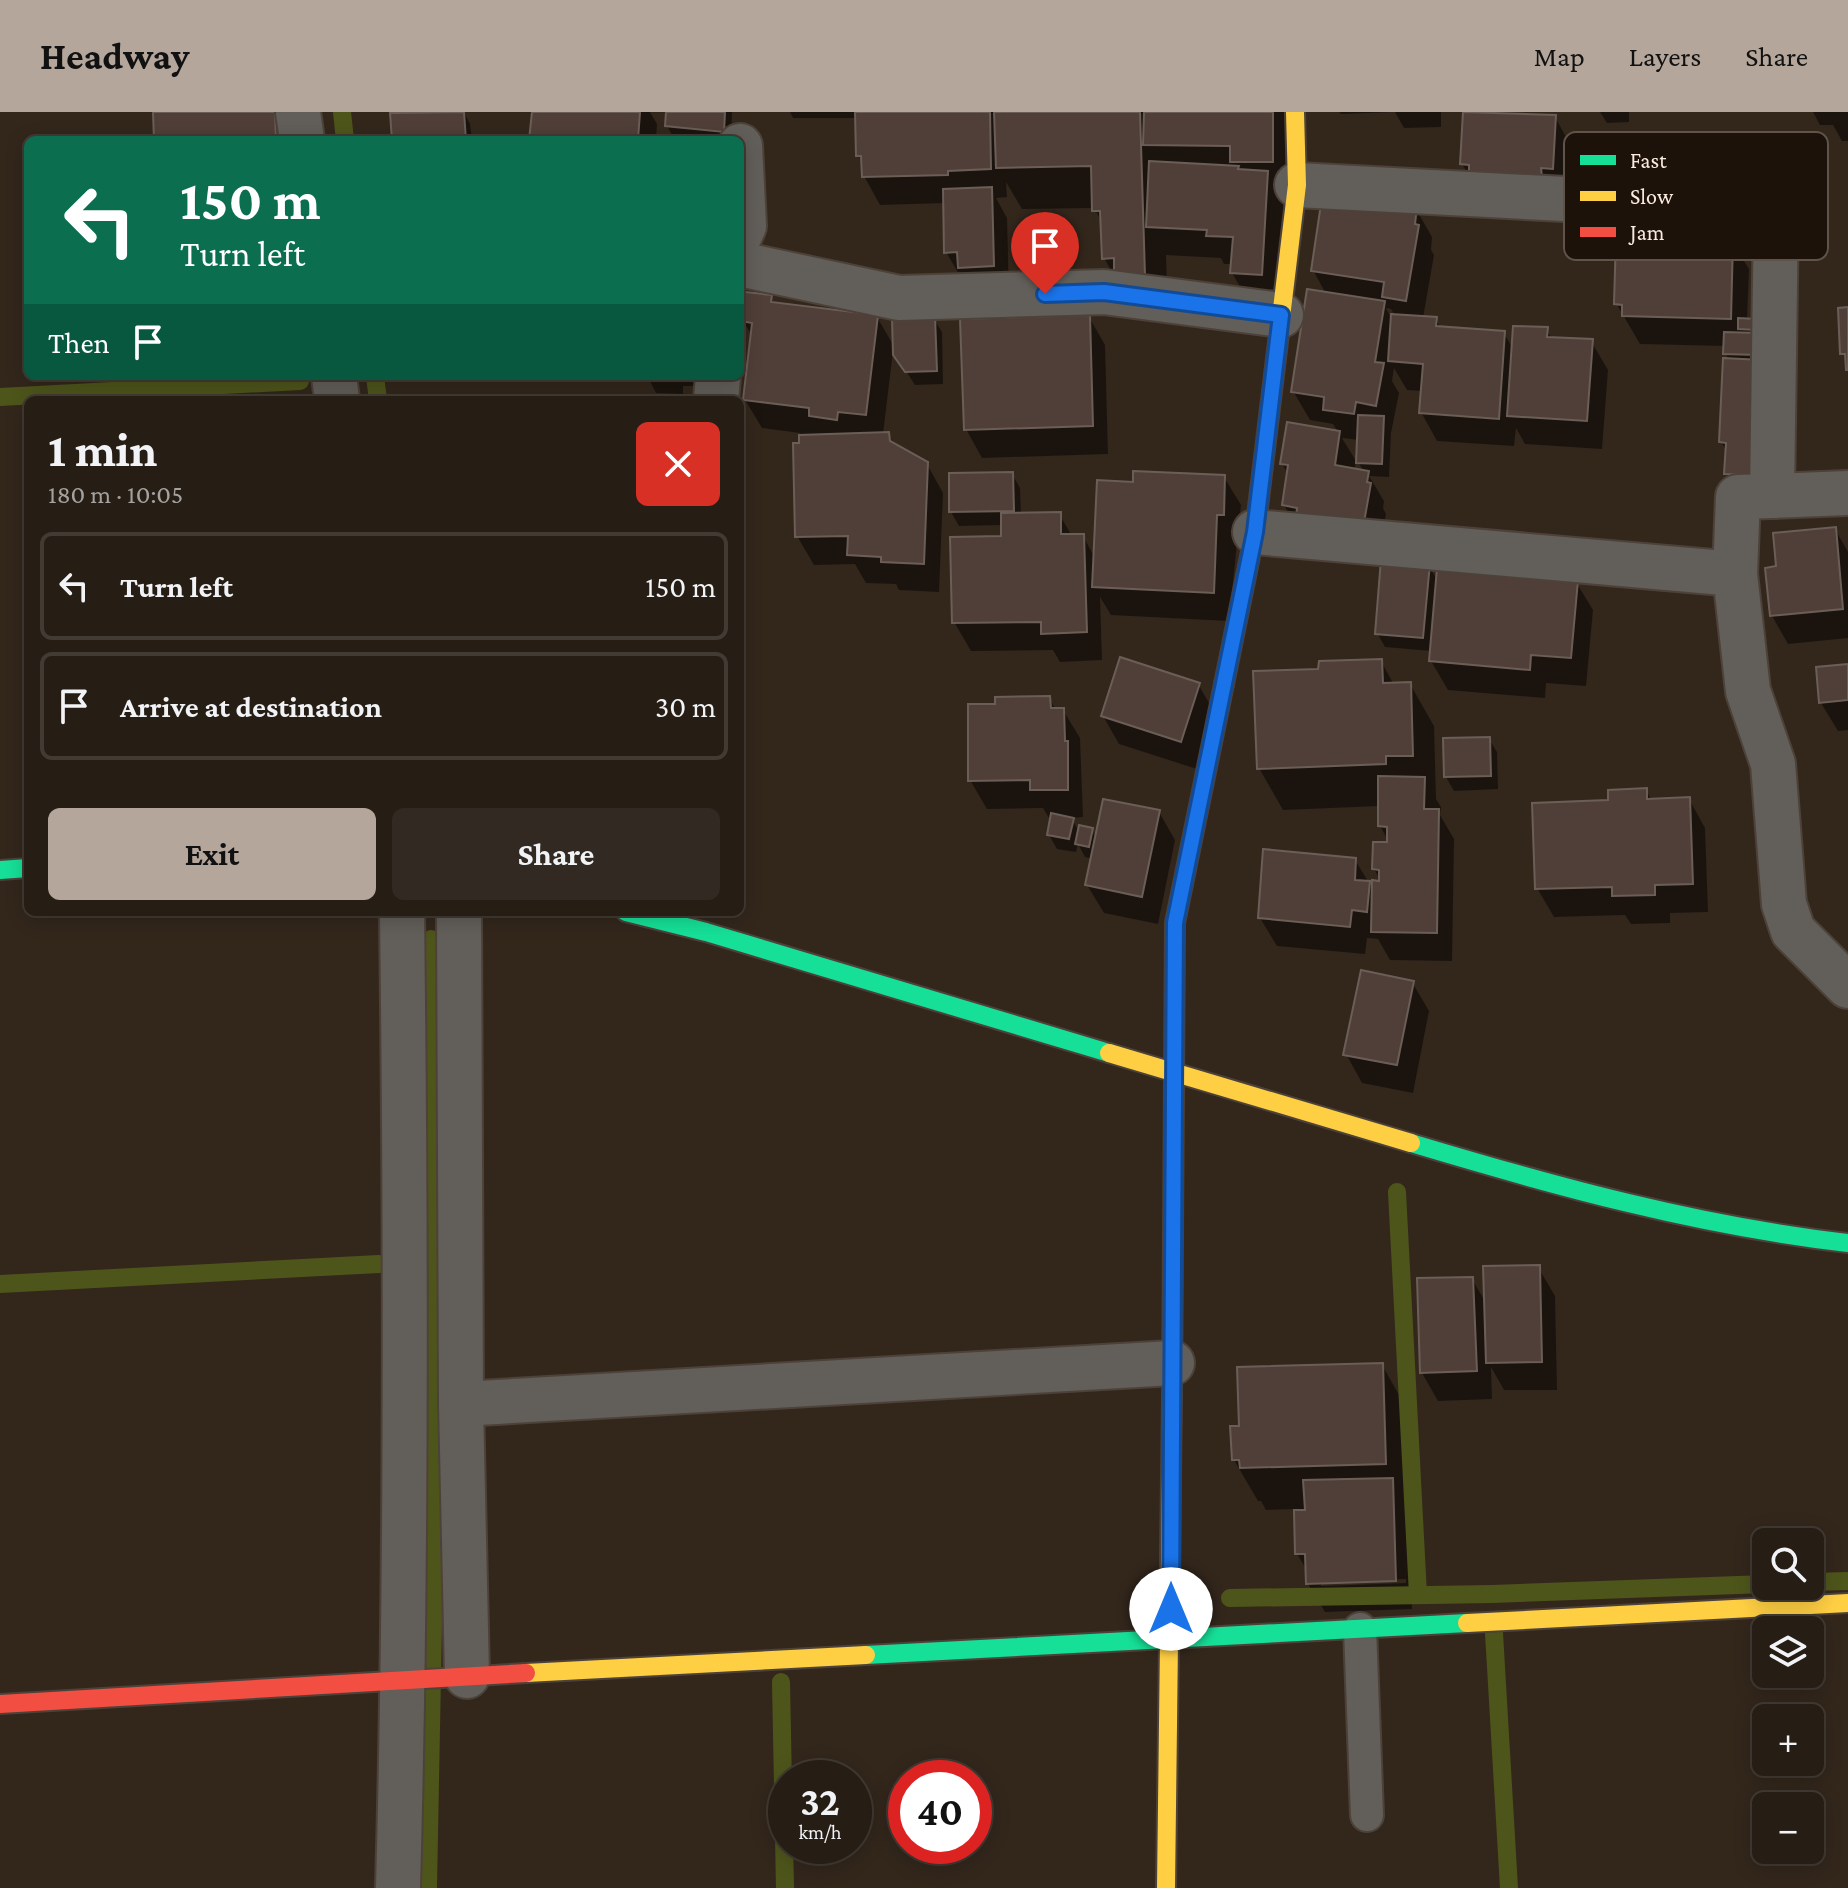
<!DOCTYPE html>
<meta charset="utf-8">
<style>
body{margin:0;font-family:"Crimson Pro",serif;background:#322a22;color:#f1f3f6;height:100vh;display:flex;flex-direction:column;font-size:30px;white-space:nowrap}
*{box-sizing:border-box;margin:0}
p{font-size:26px;color:#a4a2a0}
.icon{flex:none;width:44px;height:44px;fill:none;stroke:currentColor;stroke-width:2;stroke-linecap:round;stroke-linejoin:round}
.map{position:relative;flex:1;overflow:hidden}
.sheet{position:absolute;left:24px;top:284px;width:720px;height:520px;display:flex;flex-direction:column;background:#261d15;border-radius:12px;box-shadow:0 4px 20px #0003,0 0 0 2px #423b34}
.sheet>*{flex:none}
.guide{position:absolute;left:24px;top:24px;width:720px;height:244px;border-radius:12px;box-shadow:0 4px 20px #0003,0 0 0 2px #423b34;background:#0b6e4f;color:#fff;overflow:hidden}
.tools{position:absolute;left:1752px;top:1416px;display:grid;gap:16px}
.tools a{display:grid;place-items:center;width:72px;height:72px;border-radius:12px;background:#261d15;box-shadow:0 4px 20px #0003,0 0 0 2px #423b34;font-size:40px}
.speed{position:absolute;left:768px;top:1648px;display:flex;gap:16px;font-size:40px;font-weight:700;text-align:center}
.speed>*{display:grid;place-content:center;width:104px;height:104px;border-radius:50%;background:#261d15;box-shadow:0 4px 20px #0003,0 0 0 2px #423b34;line-height:1}
.speed small{font-size:20px;font-weight:400}
.speed .limit{border:12px solid #d22;background:#fff;color:#111}
.pin{position:absolute;display:grid;place-items:center;width:68px;height:68px;color:#fff;margin:-82px -34px;border-radius:50% 50% 50% 0;rotate:-45deg;box-shadow:0 0 8px #0007}
.pin .icon{rotate:45deg}
.me{position:absolute;width:88px;margin:-44px;rotate:0deg;stroke-linejoin:round;filter:drop-shadow(0 0 6px #0008)}
.turn{display:flex;align-items:center;gap:28px;height:168px;padding:0 24px;font-size:36px}
.turn .icon{width:104px;height:104px;stroke-width:2.5}
.turn b{display:block;font-size:56px;line-height:68px}
.then{display:flex;align-items:center;height:76px;padding:0 24px;background:#0003;gap:16px;font-size:30px}
.round{display:grid;place-items:center;flex:none;width:84px;height:84px;border-radius:12px;background:#322a22}
.head{display:flex;align-items:center;justify-content:space-between;height:136px;padding:0 24px}
h1{font-size:48px;font-weight:700;line-height:60px}
.cta{display:flex;gap:16px;margin-top:auto;padding:16px 24px}
.cta a{flex:1;height:92px;border-radius:12px;background:#b4a69b;color:#111;font-size:32px;font-weight:700;line-height:92px;text-align:center}
.cta a+a{background:#322a22;color:#f1f3f6}
ul{padding:0;list-style:none}
li{display:flex;align-items:center;gap:24px;height:108px;margin:0 16px 12px;padding:0 8px;border:4px solid #423b34;border-radius:12px}
li div{flex:1}
li b{display:block;font-size:30px}
li em{font-style:normal}
header{display:flex;align-items:center;gap:48px;box-sizing:border-box;height:112px;padding:0 40px;background:#b4a69b;color:#111}
header strong{font-size:38px}
nav{display:flex;gap:44px;margin-inline-start:auto;font-size:28px}
.map>svg:first-child{display:block}
.shadow{fill:#0007;fill-rule:evenodd}
.lines{fill:none;stroke-linecap:round;stroke-linejoin:round}
.stream{stroke:#4e551b;stroke-width:18}
.building{fill:#503f38;stroke:#6b5e57;stroke-width:2}
.lane-casing{stroke:#4d4239;stroke-width:36}
.street-casing{stroke:#4d4239;stroke-width:48}
.fast-casing{stroke:#4d4239;stroke-width:22}
.slow-casing{stroke:#4d4239;stroke-width:22}
.jam-casing{stroke:#4d4239;stroke-width:22}
.lane{stroke:#625e59;stroke-width:32}
.street{stroke:#625e59;stroke-width:44}
.fast{stroke:#16e098;stroke-width:18}
.slow{stroke:#ffcf43;stroke-width:18}
.jam{stroke:#f24e42;stroke-width:18}
.route-casing{stroke:#114b97;stroke-width:20}
.route{stroke:#1a73e8;stroke-width:14}
.key{fill:#1c120a;stroke:#5f534a;stroke-width:2}
.key-label{font-size:22px;fill:#faebdf}
</style>
<header>
<strong>Headway</strong>
<nav><a>Map</a><a>Layers</a><a>Share</a></nav>
</header>
<div class="map">
<svg width="1848" height="1776" viewBox="0 0 1848 1776">
<rect width="100%" height="100%" fill="#33271c"/>
<g class="shadow">
<polygon points="155,0 283,0 290,28 156,28"/>
<polygon points="427,0 464,0 470,12 472,28 394,28 392,3"/>
<polygon points="534,0 650,0 657,12 656,28 531,28"/>
<polygon points="668,0 732,0 731,28 675,28 667,14"/>
<polygon points="790,0 1289,0 1278,191 1249,190 1232,161 1233,152 1224,152 1221,146 1166,143 1168,206 1128,188 1104,146 1103,112 1094,96 1022,97 1006,70 1007,85 996,86 1007,106 1009,182 963,169 946,140 945,91 880,93 864,64 863,52 858,43 857,6 793,6"/>
<polygon points="1339,0 1441,0 1441,15 1404,16 1395,0 1341,2"/>
<polygon points="1465,0 1555,5 1571,34 1568,85 1479,80 1462,52"/>
<polygon points="1600,0 1629,0 1629,10 1607,11"/>
<polygon points="1813,0 1848,0 1848,29 1842,29 1833,13 1820,13"/>
<path d="M1416 97 1432 125 1431 138 1434 143 1423 206 1436 207 1441 217 1504 221 1513 237 1546 217 1552 227 1591 229 1608 258 1602 337 1525 332 1516 316 1514 334 1437 329 1421 300 1423 279 1407 278 1394 256 1392 269 1399 281 1391 321 1389 365 1369 364 1384 389 1383 396 1386 402 1378 444 1301 422 1284 393 1289 364 1282 352 1338 320 1333 312 1310 308 1293 279 1326 182 1313 158ZM1386 196 1391 197 1395 204H1390ZM1342 326 1359 328 1358 350 1364 360 1354 359 1356 349Z"/>
<polygon points="1696,114 1704,128 1732,129 1749,157 1747,208 1755,209 1765,258 1743,390 1726,361 1728,341 1721,330 1730,249 1725,241 1725,234 1640,232 1616,191 1657,127"/>
<polygon points="770,185 775,192 877,205 895,236 933,206 942,220 943,272 915,273 893,239 883,322 888,322 895,334 927,352 943,381 939,480 899,478 896,472 866,471 855,452 814,453 797,424 800,321 762,316 745,288 753,225 743,209"/>
<polygon points="1089,205 1105,233 1108,342 982,346 966,317"/>
<polygon points="171,264 189,264 189,274 177,275"/>
<polygon points="256,264 313,264 313,269 260,270"/>
<polygon points="538,264 596,264 596,268 541,269"/>
<polygon points="619,264 714,264 714,274 683,274 683,282 656,281 650,269 622,270"/>
<polygon points="1012,362 1020,376 1021,403 1059,402 1072,424 1083,424 1095,446 1135,372 1224,365 1241,393 1229,509 1111,503 1100,485 1102,548 1060,550 1053,538 971,539 954,510 1003,426 1003,413 959,414 951,400"/>
<polygon points="1835,417 1848,440 1848,526 1788,532 1772,504 1778,456"/>
<polygon points="1428,453 1438,469 1576,470 1593,498 1586,574 1546,571 1545,586 1448,578 1431,549 1432,539 1385,535 1377,521"/>
<polygon points="1381,549 1394,573 1410,572 1434,614 1436,687 1441,695 1440,703 1454,727 1452,849 1390,848 1378,827 1367,826 1365,842 1277,834 1260,806 1355,748 1374,779 1382,771 1374,757 1390,732 1380,714 1380,694 1283,698 1259,656 1320,559"/>
<polygon points="1848,554 1848,618 1838,619 1821,591"/>
<polygon points="1198,572 1215,601 1197,657 1119,632 1103,604"/>
<polygon points="1049,586 1056,598 1063,598 1080,626 1083,705 1071,706 1080,721 1091,718 1097,727 1159,700 1175,728 1158,812 1104,801 1087,773 1093,747 1085,745 1078,732 1076,740 1057,737 1049,723 1052,706 1049,706 1043,696 987,697 970,668 997,594"/>
<polygon points="1489,627 1497,640 1498,677 1454,679 1446,665"/>
<polygon points="1646,678 1652,689 1689,687 1705,716 1708,800 1670,801 1670,811 1631,812 1625,803 1554,805 1537,776 1610,690"/>
<polygon points="1412,870 1429,899 1413,981 1362,971 1346,942"/>
<polygon points="1538,1155 1555,1184 1557,1278 1504,1278 1491,1255 1492,1287 1438,1289 1422,1261 1472,1167 1486,1191"/>
<path d="M1382 1253 1406 1295 1409 1394H1406L1412 1497 1325 1500 1308 1472V1460L1297 1442 1296 1397 1266 1398 1261 1389H1258L1234 1348ZM1406 1467V1471L1321 1474V1470Z"/>
</g>
<g class="lines">
<g class="stream">
<polyline points="342,0 345,28"/>
<polyline points="375,264 378,288"/>
<polyline points="0,285 300,269"/>
<polyline points="1397,1080 1418,1483"/>
<polyline points="0,1172 379,1152"/>
<polyline points="1810,1470 1848,1469"/>
<polyline points="1230,1486 1492,1482 1766,1472"/>
<polyline points="1494,1521 1509,1776"/>
<polyline points="781,1570 785,1776"/>
<polyline points="428,1776 433,1510 431,827"/>
</g>
</g>
<g class="building">
<polygon points="153,0 275,0 276,28 154,28"/>
<polygon points="464,0 466,28 392,28 390,1"/>
<polygon points="532,0 640,0 638,28 529,28"/>
<polygon points="666,0 725,0 724,20 665,14"/>
<polygon points="855,0 990,0 991,57 948,59 948,63 862,65 861,44 856,44"/>
<polygon points="994,0 1140,0 1145,164 1114,166 1114,146 1102,147 1100,99 1092,99 1091,54 996,56"/>
<polygon points="1144,0 1273,0 1273,50 1230,50 1230,34 1143,33"/>
<polygon points="1463,0 1556,3 1553,57 1541,56 1542,65 1469,61 1469,53 1460,52"/>
<polygon points="1149,49 1239,54 1238,57 1268,59 1262,163 1230,161 1233,125 1206,124 1207,118 1146,115"/>
<polygon points="992,75 994,154 958,156 957,140 944,141 943,77"/>
<polygon points="1322,85 1417,95 1415,112 1419,113 1406,189 1382,185 1384,170 1311,159"/>
<polygon points="1655,111 1697,112 1696,126 1733,127 1731,207 1622,204 1622,193 1614,192 1616,124 1655,125"/>
<polygon points="1307,177 1385,189 1375,250 1384,251 1376,294 1356,290 1354,302 1323,298 1324,285 1291,280"/>
<polygon points="745,180 772,183 771,190 878,203 866,303 838,300 837,308 809,304 809,296 743,288 752,211 741,209"/>
<polygon points="1848,195 1848,258 1846,258 1845,242 1840,242 1838,196"/>
<polygon points="1391,202 1437,205 1436,214 1505,219 1499,307 1419,301 1423,252 1388,249"/>
<polygon points="1090,203 1093,314 964,318 960,207"/>
<polygon points="935,204 937,259 905,260 893,243 892,206"/>
<polygon points="1738,206 1756,207 1756,218 1738,217"/>
<polygon points="1513,214 1548,215 1547,225 1593,227 1587,309 1507,304"/>
<polygon points="1724,220 1759,221 1758,243 1723,242"/>
<polygon points="1723,246 1761,248 1756,363 1724,362 1726,331 1719,330"/>
<polygon points="1358,303 1384,304 1382,352 1356,351"/>
<polygon points="1287,310 1340,319 1335,353 1369,359 1367,370 1371,371 1363,416 1296,405 1297,396 1282,393 1288,353 1280,352"/>
<polygon points="889,320 890,329 928,350 924,452 881,450 881,445 847,443 848,424 795,425 793,331 799,331 799,323"/>
<polygon points="1133,359 1225,363 1224,403 1217,403 1214,481 1092,475 1097,368 1133,370"/>
<polygon points="1013,360 1014,399 949,400 949,361"/>
<polygon points="1061,400 1061,422 1084,422 1087,520 1041,522 1041,510 952,511 950,425 1001,424 1001,401"/>
<polygon points="1836,415 1843,497 1770,504 1765,456 1776,454 1773,421"/>
<polygon points="1381,447 1430,451 1423,526 1375,522"/>
<polygon points="1437,456 1578,468 1571,546 1531,543 1530,558 1429,549"/>
<polygon points="1120,545 1200,571 1181,630 1101,604"/>
<polygon points="1382,547 1383,571 1411,570 1413,644 1386,644 1386,652 1257,657 1253,559 1318,557 1319,549"/>
<polygon points="1848,552 1848,588 1819,591 1816,555"/>
<polygon points="1050,584 1051,596 1064,596 1065,629 1068,629 1068,678 1030,678 1030,668 968,669 968,592 995,592 995,585"/>
<polygon points="1490,625 1491,664 1444,665 1443,626"/>
<polygon points="1378,664 1425,665 1424,697 1439,697 1437,821 1371,820 1372,768 1379,769 1379,758 1372,757 1373,730 1387,730 1387,715 1378,714"/>
<polygon points="1647,676 1647,687 1690,685 1693,772 1655,773 1655,783 1612,784 1612,775 1535,777 1532,691 1608,688 1608,678"/>
<polygon points="1103,687 1160,698 1142,785 1085,773"/>
<polygon points="1051,701 1074,706 1069,727 1047,723"/>
<polygon points="1079,713 1093,716 1089,735 1075,732"/>
<polygon points="1263,737 1356,746 1355,768 1370,769 1367,800 1352,798 1350,815 1258,806"/>
<polygon points="1361,858 1414,869 1397,953 1343,943"/>
<polygon points="1540,1153 1542,1250 1486,1251 1483,1154"/>
<polygon points="1473,1165 1477,1259 1420,1261 1417,1166"/>
<polygon points="1383,1251 1386,1352 1240,1356 1239,1348 1232,1348 1230,1314 1239,1314 1237,1255"/>
<polygon points="1393,1366 1396,1469 1306,1472 1305,1442 1295,1442 1294,1398 1305,1398 1303,1368"/>
</g>
<g class="lines">
<defs>
<polyline id="lane" points="1360,1517 1367,1703"/>
<g id="street">
<polyline points="298,0 302,28"/>
<polyline points="740,34 744,114 740,123"/>
<polyline points="1297,73 1776,98 1772,384 1848,381"/>
<polyline points="740,152 899,186 1104,180 1281,203"/>
<polyline points="334,264 337,288"/>
<polyline points="716,288 718,264"/>
<polyline points="1772,384 1738,385 1735,462 1748,579 1773,652 1784,792 1793,819 1848,874"/>
<polyline points="1255,420 1735,462"/>
<polyline points="459,800 461,1292 467,1564"/>
<polyline points="461,1292 1172,1251"/>
<path d="M398 1776C407 1451 406 1125 402 800"/>
</g>
<g id="fast">
<polyline points="0,758 28,756"/>
<polyline points="626,800 706,820 1109,941"/>
<path d="M1411 1031C1554 1074 1699 1114 1848 1131"/>
<polyline points="1172,1282 1175,811 1224,572"/>
<polyline points="866,1543 1467,1511"/>
</g>
<g id="slow">
<polyline points="1224,572 1255,420 1297,73 1295,0"/>
<polyline points="1109,941 1411,1031"/>
<polyline points="1467,1511 1848,1491"/>
<polyline points="526,1561 866,1543"/>
<polyline points="1166,1776 1172,1282"/>
</g>
<polyline id="jam" points="0,1592 526,1561"/>
</defs>
<use href="#lane" class="lane-casing"/>
<use href="#street" class="street-casing"/>
<use href="#fast" class="fast-casing"/>
<use href="#slow" class="slow-casing"/>
<use href="#jam" class="jam-casing"/>
<use href="#lane" class="lane"/>
<use href="#street" class="street"/>
<use href="#fast" class="fast"/>
<use href="#slow" class="slow"/>
<use href="#jam" class="jam"/>
</g>
<g class="lines">
<defs>
<polyline id="route" points="1045,182 1104,180 1281,203 1255,420 1175,811 1171,1497"/>
</defs>
<use href="#route" class="route-casing"/>
<use href="#route" class="route"/>
</g>
<rect x="1564" y="20" width="264" height="128" rx="12" class="key"/>
<rect x="1580" y="43" width="36" height="10" fill="#16e098"/>
<rect x="1580" y="79" width="36" height="10" fill="#ffcf43"/>
<rect x="1580" y="115" width="36" height="10" fill="#f24e42"/>
<g class="key-label">
<text x="1630" y="56">Fast</text>
<text x="1630" y="92">Slow</text>
<text x="1630" y="128">Jam</text>
</g>
</svg>
<div class="tools">
<a><svg class="icon" aria-label="search" viewBox="0 0 24 24"><circle cx="10" cy="10" r="6"/><path d="M15 15l6 6"/></svg></a>
<a><svg class="icon" aria-label="layers" viewBox="0 0 24 24"><path d="M12 4l9 5-9 5-9-5zM3 14l9 5 9-5"/></svg></a>
<a>+</a>
<a>−</a>
</div>
<div class="speed"><div>32<small>km/h</small></div><div class="limit">40</div></div>
<div class="pin" style="left:1045px;top:182px;background:#d93025"><svg class="icon" aria-label="arrive" viewBox="0 0 24 24"><path d="M6 21V4h12l-3 4 3 4H6"/></svg></div>
<svg class="me" style="left:1171px;top:1497px" viewBox="-20 -20 40 40"><circle r="19" fill="#fff"/><path d="M0-13L10 11 0 6-10 11z" fill="#1a73e8"/></svg>
<div class="guide">
<div class="turn"><svg class="icon" aria-label="left" viewBox="0 0 24 24"><path d="M17 20v-9H6M10 6l-5 5 5 5"/></svg><div><b>150 m</b>Turn left</div></div>
<div class="then">Then<svg class="icon" aria-label="arrive" viewBox="0 0 24 24"><path d="M6 21V4h12l-3 4 3 4H6"/></svg></div>
</div>
<section class="sheet">
<div class="head"><div><h1>1 min</h1><p>180 m · 10:05</p></div><a class="round" style="background:#d93025;color:#fff"><svg class="icon" aria-label="close" viewBox="0 0 24 24"><path d="M6 6l12 12M18 6L6 18"/></svg></a></div>
<ul>
<li><svg class="icon" aria-label="left" viewBox="0 0 24 24"><path d="M17 20v-9H6M10 6l-5 5 5 5"/></svg><div><b>Turn left</b></div><em>150 m</em></li>
<li><svg class="icon" aria-label="arrive" viewBox="0 0 24 24"><path d="M6 21V4h12l-3 4 3 4H6"/></svg><div><b>Arrive at destination</b></div><em>30 m</em></li>
</ul>
<div class="cta"><a>Exit</a><a>Share</a></div>
</section>
</div>
